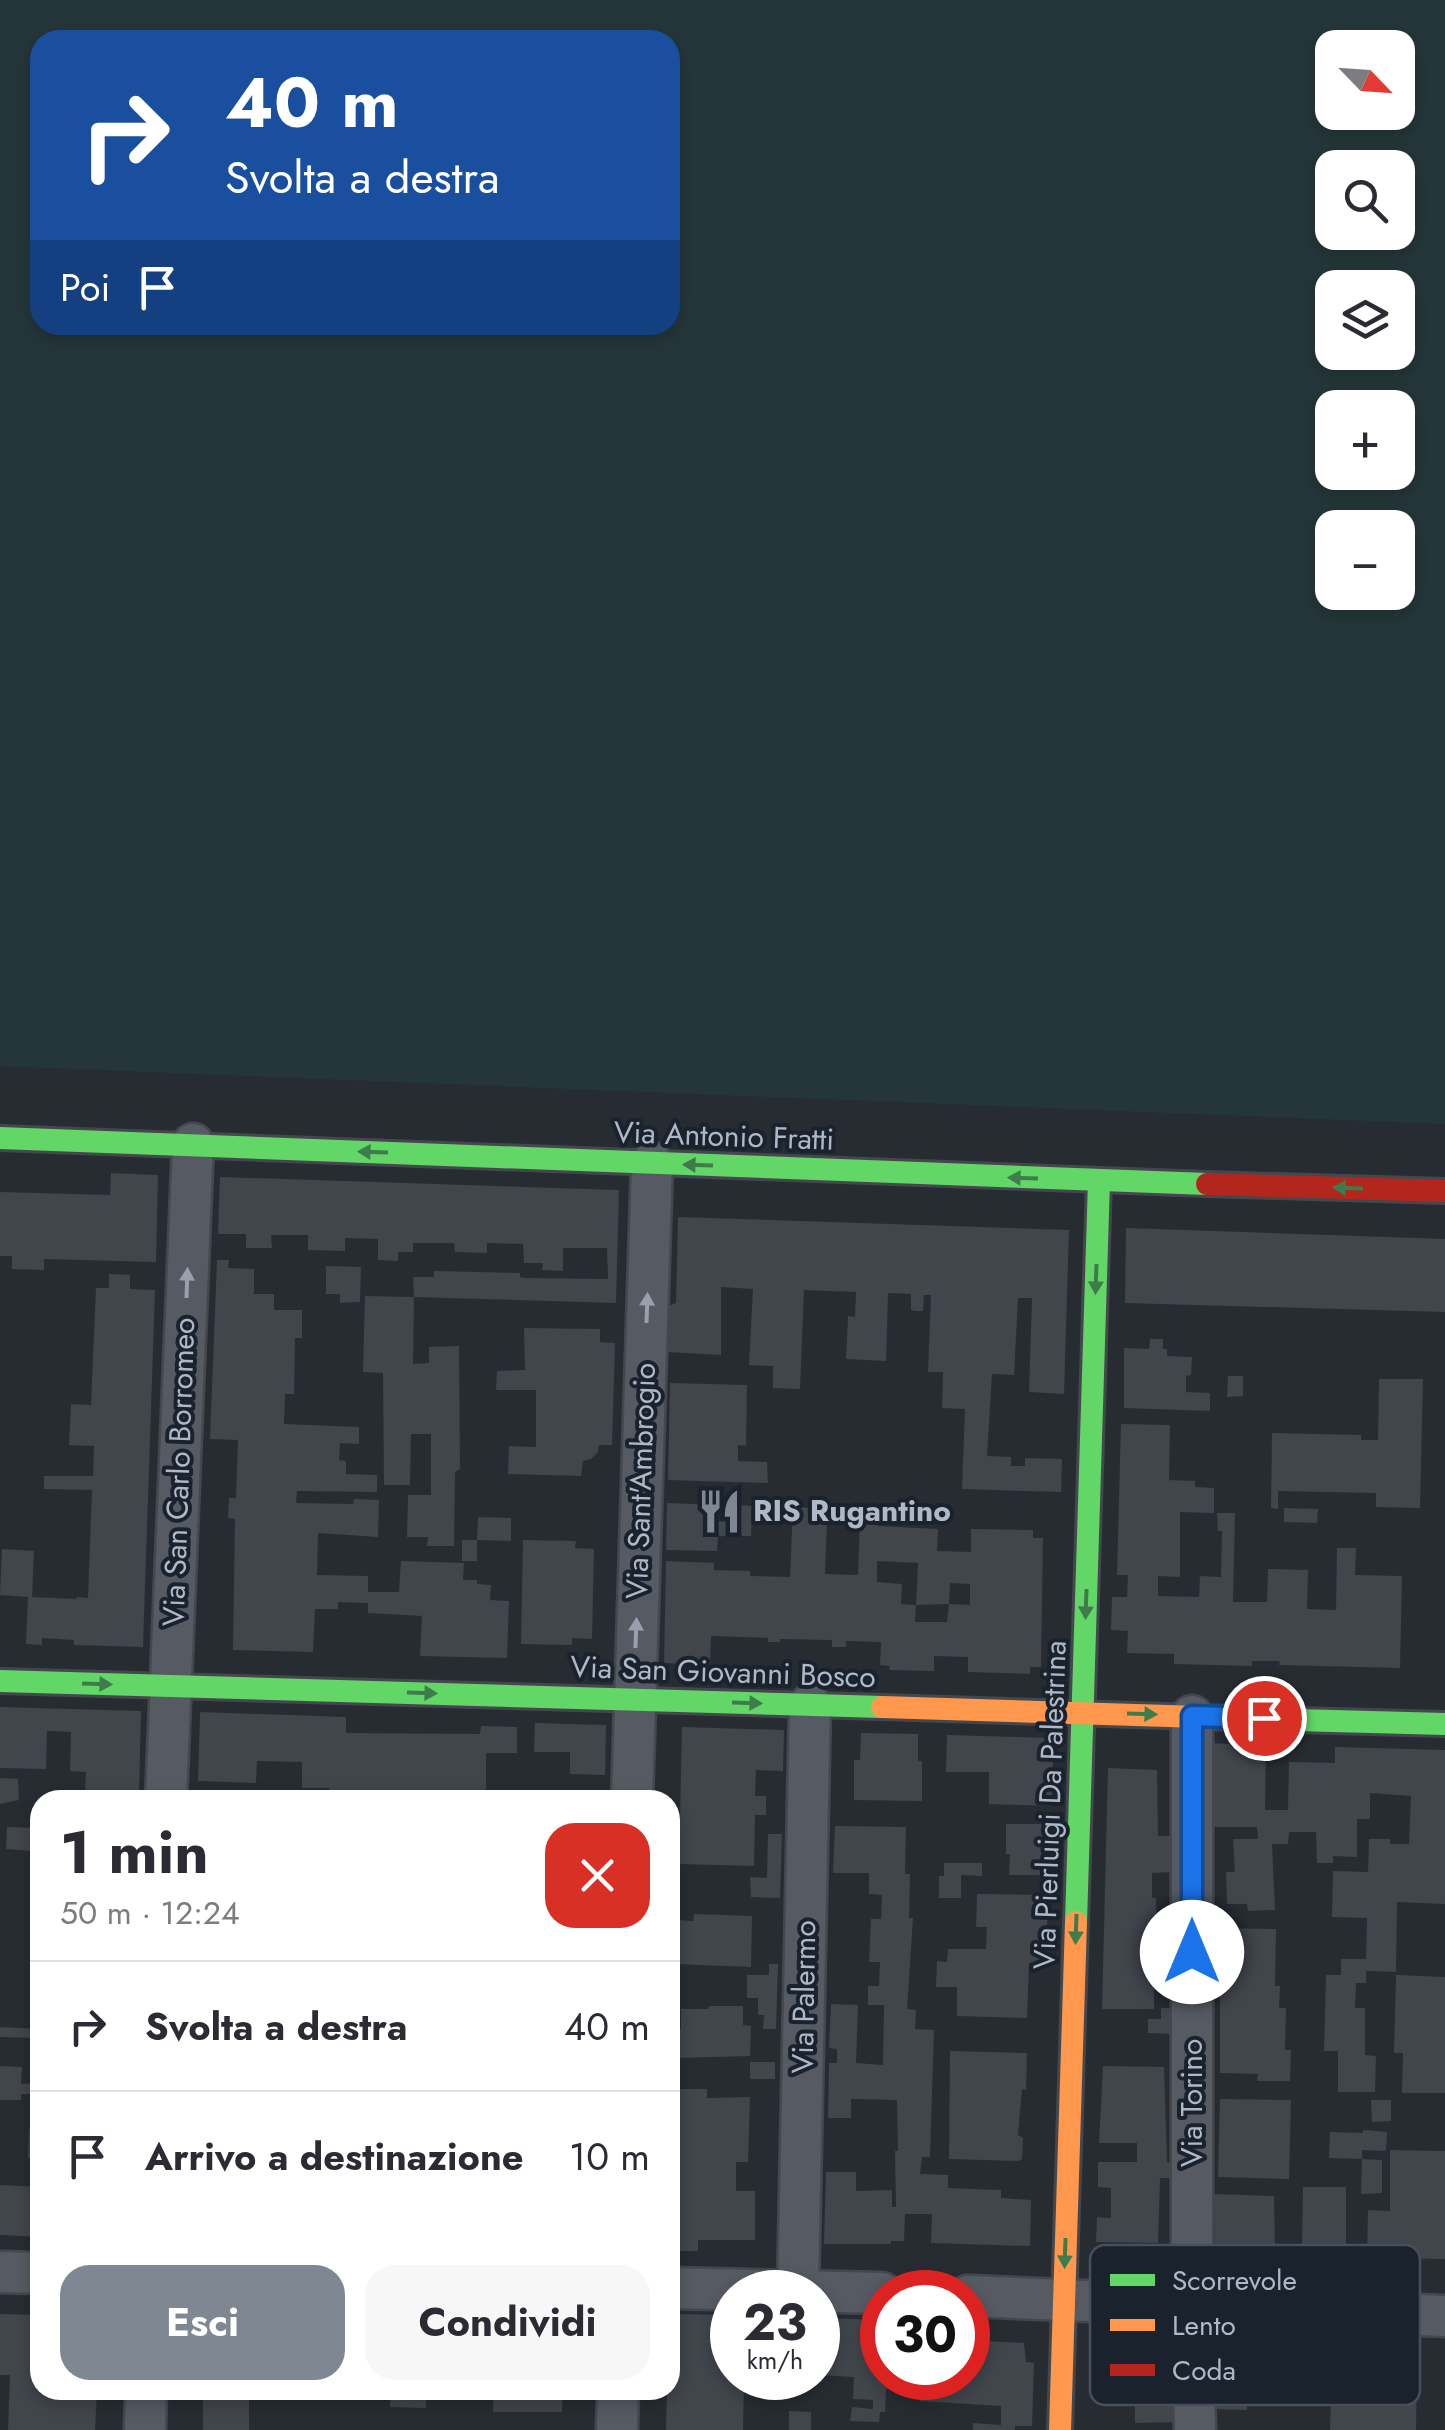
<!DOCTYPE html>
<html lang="it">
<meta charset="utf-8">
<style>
body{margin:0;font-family:Jost,sans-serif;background:#f7f7f7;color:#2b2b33;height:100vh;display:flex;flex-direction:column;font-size:38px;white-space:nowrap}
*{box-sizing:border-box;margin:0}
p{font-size:32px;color:#7c7c81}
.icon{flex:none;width:55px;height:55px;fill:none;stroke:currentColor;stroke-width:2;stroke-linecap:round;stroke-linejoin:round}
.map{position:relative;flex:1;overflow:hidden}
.drawer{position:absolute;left:30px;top:1790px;width:650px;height:610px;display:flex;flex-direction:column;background:#fff;border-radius:30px;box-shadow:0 5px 15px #0003}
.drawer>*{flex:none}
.banner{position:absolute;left:30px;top:30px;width:650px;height:305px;border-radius:30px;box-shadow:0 5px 15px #0003;background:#1a4fa0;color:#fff;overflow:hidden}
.needle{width:65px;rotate:115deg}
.tools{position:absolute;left:1315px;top:30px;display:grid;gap:20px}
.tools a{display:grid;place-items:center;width:100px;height:100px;border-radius:20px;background:#fff;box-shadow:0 5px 15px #0003;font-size:50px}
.speed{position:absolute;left:710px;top:2270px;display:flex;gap:20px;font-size:50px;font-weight:700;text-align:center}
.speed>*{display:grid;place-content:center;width:130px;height:130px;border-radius:50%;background:#fff;box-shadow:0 5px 15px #0003;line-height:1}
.speed small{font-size:25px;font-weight:400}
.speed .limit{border:15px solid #d22;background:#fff;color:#111}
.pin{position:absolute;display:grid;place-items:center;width:85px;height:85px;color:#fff;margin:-42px;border:5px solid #fff;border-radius:50%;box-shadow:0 2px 10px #0007}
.me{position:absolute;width:110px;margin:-55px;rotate:0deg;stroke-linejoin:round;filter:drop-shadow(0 0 8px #0008)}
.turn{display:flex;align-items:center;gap:35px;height:210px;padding:0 30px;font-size:45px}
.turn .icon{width:130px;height:130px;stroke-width:2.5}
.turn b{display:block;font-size:70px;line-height:85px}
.then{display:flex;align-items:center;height:95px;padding:0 30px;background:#0003;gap:20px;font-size:38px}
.round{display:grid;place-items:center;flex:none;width:105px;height:105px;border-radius:30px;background:#f7f7f7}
.overview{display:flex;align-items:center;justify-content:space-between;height:170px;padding:0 30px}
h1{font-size:60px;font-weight:700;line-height:75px}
.button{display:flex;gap:20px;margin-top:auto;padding:20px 30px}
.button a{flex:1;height:115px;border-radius:30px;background:#7f8793;color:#fff;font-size:40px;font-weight:700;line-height:115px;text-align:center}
.button a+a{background:#f7f7f7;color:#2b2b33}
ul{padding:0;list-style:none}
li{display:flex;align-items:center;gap:30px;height:130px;padding:0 30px;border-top:2px solid #e1e1e2}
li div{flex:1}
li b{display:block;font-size:38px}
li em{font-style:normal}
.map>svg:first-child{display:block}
.green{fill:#243639;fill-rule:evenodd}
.building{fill:#41454c;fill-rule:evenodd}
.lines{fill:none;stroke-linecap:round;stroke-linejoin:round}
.street-casing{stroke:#44484e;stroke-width:45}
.fast-casing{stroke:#44484e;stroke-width:28}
.slow-casing{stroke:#44484e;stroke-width:28}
.jam-casing{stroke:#44484e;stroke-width:28}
.street{stroke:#565a62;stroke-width:40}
.fast{stroke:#63d668;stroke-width:22}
.slow{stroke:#ff974d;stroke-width:22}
.jam{stroke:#b3261e;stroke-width:22}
.oneway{fill:#3e7c4b}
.oneway2{fill:#99a0ad}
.route-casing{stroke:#114b97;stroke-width:25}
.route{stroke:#1a73e8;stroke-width:18}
.labels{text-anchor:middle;stroke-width:8;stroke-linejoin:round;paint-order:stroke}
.street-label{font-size:30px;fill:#afb8c6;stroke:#1a222e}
.poi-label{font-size:30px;font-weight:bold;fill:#afb8c6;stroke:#1a222e;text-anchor:start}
.key{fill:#1a222e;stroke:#474f5c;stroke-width:2.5}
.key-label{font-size:28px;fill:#afb8c6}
</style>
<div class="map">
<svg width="1445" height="2430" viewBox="0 0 1445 2430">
<rect width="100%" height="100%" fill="#272c33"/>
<path class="green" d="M0 0H1445V1124L0 1066ZM40 40H670V325H40ZM1332 48H1398V112H1332ZM1332 168H1398V232H1332ZM1332 288H1398V352H1332ZM1332 408H1398V472H1332ZM1332 528H1398V592H1332Z"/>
<g class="building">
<polygon points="111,1173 158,1175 156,1262 44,1259 44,1270 12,1269 12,1256 0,1256 0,1192 110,1195"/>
<polygon points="220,1177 619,1190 616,1303 414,1297 413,1364 429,1363 429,1347 459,1346 460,1469 455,1472 454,1546 427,1546 428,1537 407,1537 408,1495 431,1495 431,1434 411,1434 410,1485 384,1485 383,1373 363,1372 365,1296 414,1297 413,1277 434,1277 434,1271 520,1273 520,1277 524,1278 608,1279 607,1248 563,1248 563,1271 542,1270 543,1263 524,1263 523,1244 487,1243 487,1253 485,1253 455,1252 454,1243 413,1243 413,1252 398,1252 398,1261 378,1260 378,1239 345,1238 345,1251 308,1250 308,1235 271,1235 272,1248 246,1248 246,1234 218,1234"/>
<polygon points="678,1217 1069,1230 1064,1394 1029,1392 1032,1298 1018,1298 1014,1375 992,1374 987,1456 1011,1457 1011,1466 1025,1466 1025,1458 1062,1459 1061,1492 962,1489 965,1409 942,1408 943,1372 928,1372 931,1295 924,1295 923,1311 915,1311 911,1310 911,1294 888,1293 886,1361 846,1359 848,1316 855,1317 856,1292 804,1290 800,1389 773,1388 773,1366 749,1365 753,1289 721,1287 721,1355 667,1352 667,1306 676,1303"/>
<polygon points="1126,1228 1445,1239 1445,1312 1125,1303"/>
<polygon points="217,1260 229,1260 228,1268 254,1269 254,1294 274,1294 274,1310 302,1310 302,1338 295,1338 294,1394 285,1394 284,1424 359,1427 359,1444 340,1443 339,1460 346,1461 346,1474 377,1475 377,1492 297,1491 296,1503 353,1504 354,1499 379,1500 378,1537 318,1533 317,1575 368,1576 368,1592 399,1592 401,1561 464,1563 463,1580 477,1580 477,1584 491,1585 490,1600 509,1601 507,1658 420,1656 422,1616 368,1613 368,1603 338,1602 338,1609 315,1609 313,1652 233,1650 235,1519 228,1518 229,1498 236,1498 238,1440 210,1439"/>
<polygon points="326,1266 361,1267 360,1302 340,1303 340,1294 326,1294"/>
<polygon points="109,1274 130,1275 130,1289 155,1290 143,1647 74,1645 74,1640 42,1638 42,1645 26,1644 28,1597 0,1595 2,1549 34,1551 32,1597 77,1599 76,1597 88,1598 92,1490 44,1489 44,1476 93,1476 94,1446 69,1445 71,1404 91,1405 96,1288 109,1288"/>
<polygon points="524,1328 600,1329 600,1342 615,1343 612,1445 599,1445 598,1452 591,1459 583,1461 581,1476 508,1474 509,1446 536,1447 536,1390 496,1390 497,1371 525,1370"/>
<polygon points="1150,1339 1163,1339 1163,1349 1167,1349 1167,1356 1192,1357 1191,1375 1186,1376 1186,1392 1210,1393 1210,1411 1124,1408 1124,1348 1149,1349"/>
<polygon points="1228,1376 1243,1376 1243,1396 1227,1397"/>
<polygon points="1379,1379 1423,1379 1420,1508 1376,1507 1376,1493 1278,1491 1278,1509 1271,1508 1272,1433 1361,1435 1361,1440 1378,1440"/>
<polygon points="670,1383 747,1385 746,1446 738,1445 738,1461 767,1462 768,1483 668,1480"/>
<polygon points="1121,1424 1170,1425 1169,1480 1195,1481 1195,1487 1214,1488 1214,1513 1180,1512 1180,1577 1158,1576 1158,1596 1199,1597 1200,1576 1221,1577 1222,1531 1218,1531 1217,1513 1235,1513 1233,1602 1267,1602 1268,1569 1308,1570 1307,1609 1336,1610 1337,1548 1356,1548 1355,1575 1402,1576 1400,1668 1279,1665 1280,1661 1252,1661 1252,1666 1174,1664 1174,1654 1127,1653 1128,1631 1111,1630 1112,1597 1127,1597 1128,1575 1117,1575"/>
<polygon points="667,1503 719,1505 718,1521 738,1522 739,1505 752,1506 751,1536 718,1536 717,1551 666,1550"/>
<path d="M793 1507 812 1508 813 1519H827L825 1574 858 1575 860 1519H879L878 1526 938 1529 937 1551 971 1552V1529L1033 1530V1538H1043L1041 1667H1030V1674L968 1672V1657L934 1656V1671L889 1670 890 1666 880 1665 881 1642 846 1641V1647H832V1640L780 1639V1642H768V1638L711 1636 710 1665 664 1663 666 1561 714 1563V1570L750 1571V1576L790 1577ZM877 1561 918 1563 916 1605 949 1604 950 1583 970 1584V1605L949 1604 947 1622H915L916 1605 901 1604 902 1584 877 1582Z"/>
<polygon points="1284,1508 1318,1509 1317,1523 1284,1522"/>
<polygon points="478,1517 511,1518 511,1541 477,1540"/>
<rect x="462" y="1540" width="15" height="21"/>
<polygon points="523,1540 576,1541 575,1548 594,1549 592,1639 572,1638 572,1645 521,1644"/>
<polygon points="0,1707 141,1711 139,1793 123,1793 123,1800 75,1800 75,1791 85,1791 86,1772 70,1771 71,1732 47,1731 46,1769 0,1768"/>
<polygon points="200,1712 346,1717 346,1733 480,1734 481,1726 517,1727 517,1753 486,1753 486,1800 329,1800 329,1788 302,1788 302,1762 257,1761 256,1783 198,1781"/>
<polygon points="535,1723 606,1725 605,1775 570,1774 570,1752 534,1752"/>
<polygon points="682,1727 784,1730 783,1771 756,1770 755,1796 766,1796 766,1815 755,1815 754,1866 679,1864"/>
<polygon points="861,1733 918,1734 918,1761 922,1761 922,1801 854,1800 854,1760 860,1760"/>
<polygon points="947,1735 1054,1738 1051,1806 989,1804 989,1772 946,1772"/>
<polygon points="1205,1743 1266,1745 1265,1810 1288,1810 1289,1762 1335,1763 1335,1747 1445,1750 1445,1904 1397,1902 1396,1972 1366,1971 1366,1983 1356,1983 1355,2008 1365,2008 1365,2055 1376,2056 1375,2092 1338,2092 1338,2051 1324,2051 1326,1975 1341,1975 1341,1959 1366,1959 1367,1918 1332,1917 1333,1871 1368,1872 1369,1839 1390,1839 1390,1844 1409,1844 1411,1796 1370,1793 1370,1819 1357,1819 1357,1857 1333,1856 1333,1863 1317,1863 1316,1832 1289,1832 1288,1844 1272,1844 1275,1910 1248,1911 1247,1904 1227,1904 1226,1872 1235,1872 1233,1839 1258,1839 1257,1827 1205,1827"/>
<polygon points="1108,1768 1157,1770 1158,1836 1174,1836 1174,1872 1152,1873 1152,1898 1156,1898 1157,1934 1175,1934 1175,1966 1154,1966 1154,2009 1102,2009"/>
<polygon points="0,1778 18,1779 19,1800 0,1804"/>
<polygon points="1006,1824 1050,1824 1049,1875 1009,1875 1010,1854 1006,1854"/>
<polygon points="835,1826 906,1827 905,1874 910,1874 909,1918 913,1918 907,2009 916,2010 915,2029 934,2030 930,2157 922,2157 920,2174 948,2175 948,2188 1001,2190 1001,2198 1031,2200 1030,2246 931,2243 932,2214 905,2214 904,2241 891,2241 891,2244 824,2244 826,2172 856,2172 856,2191 892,2190 892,2207 896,2207 895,2151 898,2151 897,2100 851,2099 851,2118 828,2118 829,2063 837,2063 837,2049 829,2048 831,2004 858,2005 856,2063 883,2065 884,2005 868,2005 868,1986 879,1986 880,1962 869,1962 871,1919 881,1919 882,1895 869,1894 869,1873 833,1873"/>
<polygon points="7,1827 40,1828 40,1867 31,1867 32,1851 6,1849"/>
<polygon points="768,1834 782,1834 780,1898 751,1897 750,1877 767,1878"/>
<polygon points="944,1863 982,1863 982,1876 961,1875 961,1898 939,1898 939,1876 944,1876"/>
<polygon points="977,1894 1048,1895 1046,1964 1029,1963 1027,2018 957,2016 957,1987 936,1987 937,1961 947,1962 948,1949 986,1949 987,1927 976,1927"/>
<polygon points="694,1914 752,1916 751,1967 677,1964 678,1920 693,1921"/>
<polygon points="1220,1928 1276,1929 1275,1986 1280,1986 1279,2008 1286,2008 1285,2050 1291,2050 1290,2081 1257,2081 1258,2074 1220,2073"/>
<polygon points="769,1964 778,1964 776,2029 763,2029 764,2015 758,2015 758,1998 747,1998 747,1975 769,1975"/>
<polygon points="1396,1975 1445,1977 1445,2093 1402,2093 1403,2053 1394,2053"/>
<polygon points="709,2006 743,2006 743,2025 751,2026 750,2056 673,2058 673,2029 681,2029 681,2009 708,2009"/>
<polygon points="1161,2008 1176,2008 1176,2034 1148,2033 1148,2019 1161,2019"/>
<polygon points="0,2027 40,2029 40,2038 0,2037"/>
<polygon points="950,2051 1027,2053 1026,2090 1022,2089 1018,2135 1023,2138 1022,2159 1018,2161 949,2159"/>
<rect x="750" y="2062" width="25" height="17"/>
<polygon points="0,2066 22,2067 21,2084 40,2083 40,2094 21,2094 21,2100 0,2100"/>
<polygon points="1103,2066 1164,2067 1167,2162 1177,2164 1177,2178 1160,2178 1158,2243 1096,2242 1097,2217 1111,2218 1111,2188 1098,2187 1098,2162 1137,2162 1137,2143 1099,2143"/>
<polygon points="677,2089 707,2089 707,2098 750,2097 748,2162 736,2162 736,2191 755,2191 755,2240 698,2240 698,2251 679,2251 679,2167 671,2168 670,2133 677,2133"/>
<polygon points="1220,2099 1291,2100 1289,2179 1218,2177"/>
<polygon points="1371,2100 1391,2100 1391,2121 1372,2122"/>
<polygon points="29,2129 40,2130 40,2159 28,2158"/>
<polygon points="1363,2130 1387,2132 1386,2151 1362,2150 1362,2159 1329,2158 1330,2132 1363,2133"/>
<polygon points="1390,2150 1445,2151 1445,2259 1367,2258 1368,2210 1390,2211"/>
<polygon points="1362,2159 1382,2160 1382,2193 1361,2194"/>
<polygon points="0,2185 40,2187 40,2237 0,2235"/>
<polygon points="1303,2187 1346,2187 1346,2245 1302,2244"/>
<polygon points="1214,2194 1274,2196 1275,2249 1253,2250 1253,2255 1215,2255"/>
<polygon points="0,2314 40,2315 40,2390 97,2390 95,2430 8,2430 10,2375 0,2375"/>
<polygon points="670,2314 732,2315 732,2378 744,2378 743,2430 666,2430 667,2390 670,2390"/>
<polygon points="818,2318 882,2320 882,2378 968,2378 968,2340 1024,2343 1026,2362 1034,2363 1032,2426 1015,2426 1015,2430 973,2430 973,2423 1001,2425 1001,2406 920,2401 921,2390 886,2389 885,2412 880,2412 879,2422 850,2421 852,2407 873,2409 873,2400 853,2399 854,2377 818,2375"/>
<polygon points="1095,2326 1179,2329 1179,2422 1135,2423 1135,2377 1094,2377"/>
<polygon points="1210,2330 1313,2333 1312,2399 1247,2398 1247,2410 1210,2409"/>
<polygon points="1332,2363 1417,2365 1416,2430 1330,2430"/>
<rect x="203" y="2390" width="46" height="40"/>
<polygon points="391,2390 473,2390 473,2397 426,2396 426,2408 390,2407"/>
<polygon points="494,2390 563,2390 562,2412 493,2412"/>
<polygon points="789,2411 811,2412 811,2430 789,2430"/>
</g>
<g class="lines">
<defs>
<g id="street">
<polyline points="1192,1716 1192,2306 1195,2430"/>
<polyline points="166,1800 193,1144"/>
<polyline points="632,1800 652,1163"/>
<polyline points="0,2272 40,2273"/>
<polyline points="670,2288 882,2293"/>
<polyline points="798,2290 810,1705"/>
<polyline points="968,2296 1445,2316"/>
<polyline points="145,2430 146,2390"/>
<polyline points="617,2430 618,2390"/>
</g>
<g id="fast">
<polyline points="0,1138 1207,1184"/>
<polyline points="0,1681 882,1707"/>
<polyline points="1296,1720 1445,1724"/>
<polyline points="1076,1922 1099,1181"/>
</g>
<g id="slow">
<polyline points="882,1707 1296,1720"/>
<polyline points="1060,2430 1076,1922"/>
</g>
<polyline id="jam" points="1207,1184 1445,1191"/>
</defs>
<use href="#street" class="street-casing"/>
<use href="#fast" class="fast-casing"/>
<use href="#slow" class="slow-casing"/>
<use href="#jam" class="jam-casing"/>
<use href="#street" class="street"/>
<use href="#fast" class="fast"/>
<use href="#slow" class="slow"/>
<use href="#jam" class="jam"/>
</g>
<defs><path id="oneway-solid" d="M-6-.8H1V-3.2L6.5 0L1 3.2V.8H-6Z" transform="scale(2.5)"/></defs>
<g class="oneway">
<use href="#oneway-solid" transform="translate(373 1152) rotate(-178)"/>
<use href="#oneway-solid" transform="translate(698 1165) rotate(-178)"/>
<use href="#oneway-solid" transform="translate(1023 1178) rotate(-178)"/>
<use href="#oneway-solid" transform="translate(1348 1188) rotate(-178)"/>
<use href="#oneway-solid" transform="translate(1096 1279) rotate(92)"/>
<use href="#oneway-solid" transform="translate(1086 1604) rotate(92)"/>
<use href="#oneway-solid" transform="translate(97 1684) rotate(2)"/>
<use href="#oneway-solid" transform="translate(422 1693) rotate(2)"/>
<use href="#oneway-solid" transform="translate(747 1703) rotate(2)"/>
<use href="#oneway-solid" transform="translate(1142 1714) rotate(2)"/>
<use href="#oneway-solid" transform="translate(1076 1929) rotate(92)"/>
<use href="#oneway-solid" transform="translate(1065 2253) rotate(92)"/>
</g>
<g class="oneway2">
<use href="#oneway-solid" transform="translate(187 1283) rotate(-88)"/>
<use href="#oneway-solid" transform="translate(647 1308) rotate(-88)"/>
<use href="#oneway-solid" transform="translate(636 1633) rotate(-88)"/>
</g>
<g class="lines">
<defs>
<polyline id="route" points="1192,1952 1192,1716 1264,1718"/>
</defs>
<use href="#route" class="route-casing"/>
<use href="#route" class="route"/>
</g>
<defs>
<symbol id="restaurant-bare" viewBox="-9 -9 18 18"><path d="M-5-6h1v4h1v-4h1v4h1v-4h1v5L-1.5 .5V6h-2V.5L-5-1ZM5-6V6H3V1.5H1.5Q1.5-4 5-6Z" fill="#7f8793" stroke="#1a222e" stroke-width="2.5" paint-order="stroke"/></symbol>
</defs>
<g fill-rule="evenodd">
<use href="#restaurant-bare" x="688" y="1480" width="63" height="63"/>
</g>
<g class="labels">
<g class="street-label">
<text transform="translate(724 1136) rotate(2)" y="10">Via Antonio Fratti</text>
<text transform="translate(179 1472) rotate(-88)" y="10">Via San Carlo Borromeo</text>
<text transform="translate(641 1481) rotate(-88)" y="10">Via Sant'Ambrogio</text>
<text transform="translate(723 1672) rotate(2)" y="10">Via San Giovanni Bosco</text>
<text transform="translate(1050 1805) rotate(-88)" y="10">Via Pierluigi Da Palestrina</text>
<text transform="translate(804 1997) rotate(-89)" y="10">Via Palermo</text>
<text transform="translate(1192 2103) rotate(-90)" y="10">Via Torino</text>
</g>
<g class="poi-label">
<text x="753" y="1521">RIS Rugantino</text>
</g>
</g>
<rect x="1090" y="2245" width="330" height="160" rx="15" class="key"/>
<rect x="1110" y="2274" width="45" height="12" fill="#63d668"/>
<rect x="1110" y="2319" width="45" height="12" fill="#ff974d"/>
<rect x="1110" y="2364" width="45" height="12" fill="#b3261e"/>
<g class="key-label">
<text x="1172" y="2290">Scorrevole</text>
<text x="1172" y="2335">Lento</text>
<text x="1172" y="2380">Coda</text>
</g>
</svg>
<div class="tools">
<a><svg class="needle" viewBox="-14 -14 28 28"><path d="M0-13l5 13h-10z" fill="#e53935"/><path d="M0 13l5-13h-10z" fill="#7c7c81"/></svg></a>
<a><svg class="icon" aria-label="search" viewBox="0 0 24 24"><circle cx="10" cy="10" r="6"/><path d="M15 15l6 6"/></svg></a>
<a><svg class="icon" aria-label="layers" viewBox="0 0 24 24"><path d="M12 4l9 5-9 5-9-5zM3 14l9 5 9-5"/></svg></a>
<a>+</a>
<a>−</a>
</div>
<div class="speed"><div>23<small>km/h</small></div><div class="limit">30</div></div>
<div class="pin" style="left:1264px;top:1718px;background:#d93025"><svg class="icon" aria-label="arrive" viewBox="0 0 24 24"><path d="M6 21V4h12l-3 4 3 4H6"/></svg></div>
<svg class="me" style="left:1192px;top:1952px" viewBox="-20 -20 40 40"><circle r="19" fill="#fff"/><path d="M0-13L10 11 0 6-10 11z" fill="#1a73e8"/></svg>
<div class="banner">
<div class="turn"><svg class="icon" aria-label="right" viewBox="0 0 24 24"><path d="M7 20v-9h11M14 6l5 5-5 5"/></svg><div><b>40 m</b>Svolta a destra</div></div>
<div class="then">Poi<svg class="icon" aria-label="arrive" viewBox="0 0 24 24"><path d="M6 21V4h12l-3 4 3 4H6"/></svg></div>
</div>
<section class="drawer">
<div class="overview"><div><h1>1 min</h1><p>50 m · 12:24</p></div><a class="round" style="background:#d93025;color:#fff"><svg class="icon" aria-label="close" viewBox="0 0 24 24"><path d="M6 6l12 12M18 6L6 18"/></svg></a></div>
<ul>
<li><svg class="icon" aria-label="right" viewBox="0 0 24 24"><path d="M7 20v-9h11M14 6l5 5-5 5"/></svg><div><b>Svolta a destra</b></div><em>40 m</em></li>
<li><svg class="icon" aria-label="arrive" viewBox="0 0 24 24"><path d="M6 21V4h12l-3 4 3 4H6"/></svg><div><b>Arrivo a destinazione</b></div><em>10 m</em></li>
</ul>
<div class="button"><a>Esci</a><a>Condividi</a></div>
</section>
</div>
